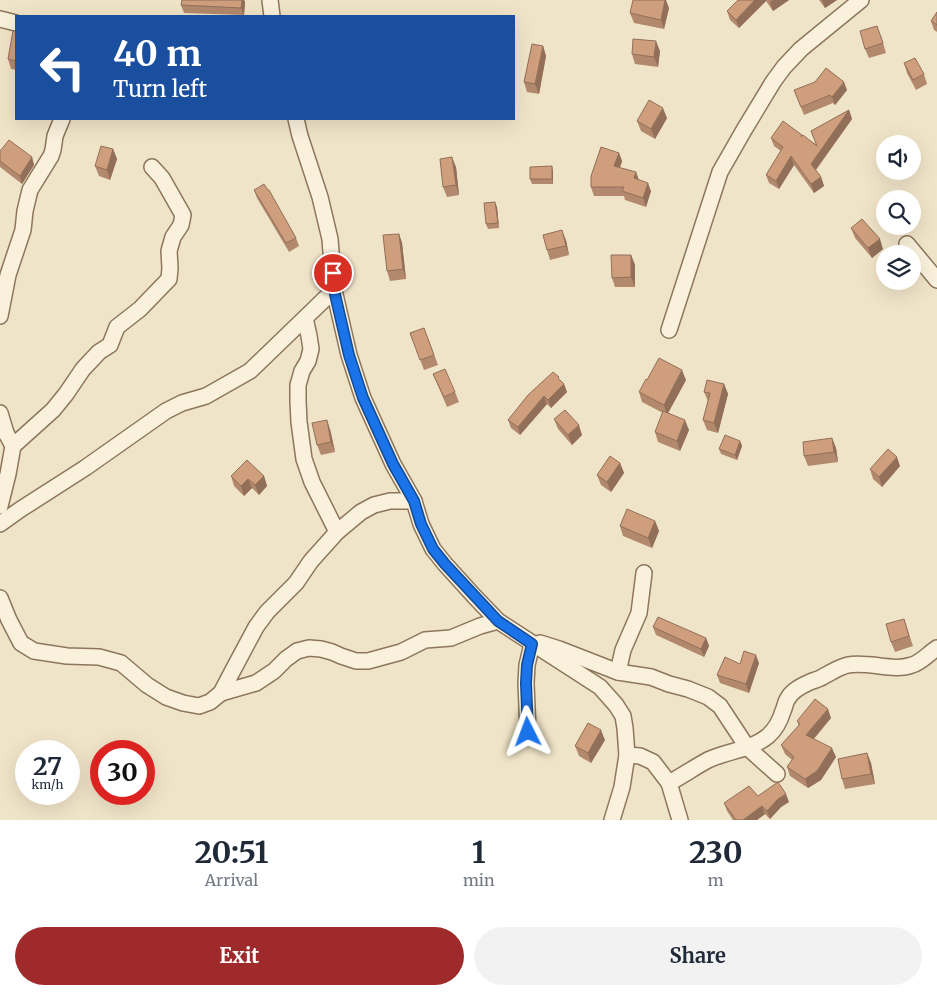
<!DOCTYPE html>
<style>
body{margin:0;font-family:Merriweather,serif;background:#f2f2f3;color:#1f2937;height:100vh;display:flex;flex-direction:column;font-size:19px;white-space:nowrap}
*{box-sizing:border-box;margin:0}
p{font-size:16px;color:#747a83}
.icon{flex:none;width:28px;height:28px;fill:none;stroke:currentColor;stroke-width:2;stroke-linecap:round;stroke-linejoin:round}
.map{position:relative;height:820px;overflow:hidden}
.sheet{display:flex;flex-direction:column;background:#fff;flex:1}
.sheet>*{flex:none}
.guide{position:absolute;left:15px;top:15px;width:500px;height:105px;border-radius:0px;box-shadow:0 5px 20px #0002;background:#1a4fa0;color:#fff;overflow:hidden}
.controls{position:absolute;left:876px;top:135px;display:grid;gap:10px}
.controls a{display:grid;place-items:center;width:45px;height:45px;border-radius:50%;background:#fff;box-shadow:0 5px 20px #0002;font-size:25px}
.speed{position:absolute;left:15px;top:740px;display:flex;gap:10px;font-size:25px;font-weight:700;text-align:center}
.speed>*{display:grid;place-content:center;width:65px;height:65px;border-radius:50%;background:#fff;box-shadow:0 5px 20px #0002;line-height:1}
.speed small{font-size:12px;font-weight:400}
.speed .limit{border:8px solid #d22;background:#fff;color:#111}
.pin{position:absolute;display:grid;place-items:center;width:42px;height:42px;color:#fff;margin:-21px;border:2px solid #fff;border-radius:50%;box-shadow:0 1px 5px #0007}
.me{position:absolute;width:55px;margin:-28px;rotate:357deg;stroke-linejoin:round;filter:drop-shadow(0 0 4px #0008)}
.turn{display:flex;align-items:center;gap:18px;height:105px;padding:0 15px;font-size:22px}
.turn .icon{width:65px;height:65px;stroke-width:2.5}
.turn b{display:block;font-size:35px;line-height:42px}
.eta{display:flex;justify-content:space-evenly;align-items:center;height:85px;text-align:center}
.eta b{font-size:30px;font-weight:700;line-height:35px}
.cta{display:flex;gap:10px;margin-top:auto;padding:10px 15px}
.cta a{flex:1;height:58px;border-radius:30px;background:#9e2a2b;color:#fff;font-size:20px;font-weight:700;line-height:58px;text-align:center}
.cta a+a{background:#f2f2f3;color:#1f2937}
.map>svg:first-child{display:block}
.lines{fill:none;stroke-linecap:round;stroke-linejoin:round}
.minor-casing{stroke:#8d765c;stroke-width:18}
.minor{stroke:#faf1dc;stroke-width:15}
.wall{fill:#b2896c}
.shaded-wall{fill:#916f58}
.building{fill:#cf9f7d;stroke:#916f58}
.route-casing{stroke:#114b97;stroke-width:12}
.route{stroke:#1a73e8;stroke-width:9}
</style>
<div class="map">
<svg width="937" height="820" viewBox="0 0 937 820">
<rect width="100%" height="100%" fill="#f0e4c8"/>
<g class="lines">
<defs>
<g id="minor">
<polyline points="270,0 272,16"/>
<polyline points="0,19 16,23"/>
<polyline points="296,119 300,136 320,197 330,239 334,290 349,355 363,398 393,464 414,501 421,524 433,549 445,564 474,596 498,621 600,687 616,705 623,716 625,728 627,755 622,787 612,820"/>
<polyline points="907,244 937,280"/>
<polyline points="0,316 8,275 23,230 25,211 30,190 51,156 53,150 55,136 62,119"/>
<polyline points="305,318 309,336 311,349 308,361 302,371 298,385 298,401 299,422 304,459 312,482 337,532"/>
<polyline points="669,330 720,172 744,130 773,82 784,67 801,49 861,0"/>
<polyline points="0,413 6,433"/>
<polyline points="0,428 6,433 13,446"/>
<polyline points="0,506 8,474 13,446 53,410 66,394 83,369 99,352 110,345 117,327 140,309 169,279 170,268 169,251 173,237 181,225 183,215 162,178 152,167"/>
<polyline points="0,524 21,509 85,468 166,411 182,403 206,396 250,371 334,290"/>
<polyline points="0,598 9,620 21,643 34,651 67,656 99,657 121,663 147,685 166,697 183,703 199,706 210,702 221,693 232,672 256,627 267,612 296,583 311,561 337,532 361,512 374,505 390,501 414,501"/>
<polyline points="540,643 559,649 618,672 651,677 669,684 688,689 708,697 720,706 747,747 777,774"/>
<polyline points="618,672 623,650 639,613 644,573"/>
<polyline points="221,693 256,683 274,671 286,659 297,651 309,648 321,649 332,652 341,656 356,661 368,661 401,652 425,640 451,638 480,626 498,621"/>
<polyline points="528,732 526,683 527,665 532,644"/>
<polyline points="627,755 640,756 653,762 669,783 680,820"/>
<path d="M669 783C682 776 695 767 708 760 727 751 751 750 768 736 776 729 780 721 783 711 785 707 785 703 787 700 791 691 801 686 810 682 815 680 820 679 824 676 832 672 839 667 848 665 868 661 894 672 912 665 922 662 929 653 937 648"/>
</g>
</defs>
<use href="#minor" class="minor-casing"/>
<use href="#minor" class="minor"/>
</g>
<g class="wall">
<polygon points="182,0 244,0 245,2 244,15 184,13 181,5"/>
<polygon points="737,0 789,0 773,11 766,1 739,28 730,20 727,11 737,1"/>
<polygon points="819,0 837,0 825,8"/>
<polygon points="669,8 664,29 634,23 630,13"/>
<polygon points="937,12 937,32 934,30 931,21"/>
<polygon points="16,31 16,70 11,69 8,59"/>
<polygon points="881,36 886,53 869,58 865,49"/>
<polygon points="543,46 546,56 539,94 527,92 524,82"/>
<polygon points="660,51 658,67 635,64 632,54"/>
<polygon points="904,63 924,74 927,84 916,90 907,73"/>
<polygon points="794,90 847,90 835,105 833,103 804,115"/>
<polygon points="849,110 852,119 816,170 821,177 824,186 814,193 794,165 779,189 769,183 766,175 781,151 774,146 771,138 802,135 817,145 811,131"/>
<polygon points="667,118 655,139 641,131 637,121"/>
<polygon points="113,149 117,159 110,180 99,176 95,166"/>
<polygon points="0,151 32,157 34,165 22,184 0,167"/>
<polygon points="619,153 622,161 620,168 636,172 639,180 651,191 646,207 625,200 624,196 594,196 591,187"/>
<polygon points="456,167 459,195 447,197 443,187"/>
<polygon points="553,171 553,184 532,184 530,179"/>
<polygon points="254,190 296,238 299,246 289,252 257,198"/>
<polygon points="497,207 499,228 488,229 486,224"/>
<polygon points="851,228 883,249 872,258 855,238"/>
<polygon points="399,234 402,243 406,279 390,281 387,271"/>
<polygon points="566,240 569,255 550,260 547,250"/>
<polygon points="631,255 635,265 635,287 615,287 612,278"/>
<polygon points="424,328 438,365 424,370 410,333"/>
<polygon points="433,374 455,392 459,402 447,407"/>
<polygon points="560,380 564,384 567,392 551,408 547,404 520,435 511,428 508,420"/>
<polygon points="647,380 686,380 668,413 689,430 680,451 658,442 655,432 663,413 642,402 639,392"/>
<polygon points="724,384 728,394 718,433 707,430 703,420 708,401 704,392"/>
<polygon points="554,419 582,435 572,445 558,429"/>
<polygon points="330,429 335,452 321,455 317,445"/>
<polygon points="832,438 836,448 838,462 808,466 804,456"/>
<polygon points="740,441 742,446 737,460 721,454 719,449"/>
<polygon points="620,463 624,473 611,492 601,485 597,475"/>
<polygon points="900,466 882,487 873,479 870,469"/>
<polygon points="231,476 264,476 267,486 259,495 252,488 244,496 234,486"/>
<polygon points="655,521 659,531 652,548 623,536 620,526"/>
<polygon points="904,619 913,646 895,652 891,642"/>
<polygon points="653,627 706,638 709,646 704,657 656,635"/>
<polygon points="759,663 749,693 720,683 717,675 740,664"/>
<polygon points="831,718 814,739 836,757 821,780 808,788 790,776 787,767 792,760 785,754 781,745 799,726 797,721"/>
<polygon points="605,740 591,763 579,756 575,746"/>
<polygon points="867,753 871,763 875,784 845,789 842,779"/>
<polygon points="758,796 789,802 781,807 770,819 765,814 757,820 733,820 727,811 724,803"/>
</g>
<g class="shaded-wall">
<polygon points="242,0 244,0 245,2 244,15 241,8"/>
<polygon points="665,0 666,0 669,8 664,29 661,20"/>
<polygon points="755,0 766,0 766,1 739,28 736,20"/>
<polygon points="773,0 789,0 773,11 770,2"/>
<polygon points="822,0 837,0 825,8"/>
<polygon points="656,41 660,51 658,67 654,57"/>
<polygon points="543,46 546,56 539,94 535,84"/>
<polygon points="844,82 847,90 835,105 832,97"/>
<polygon points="663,108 667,118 655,139 651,129"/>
<polygon points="849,110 852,119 814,172 811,164"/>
<polygon points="113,149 117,159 110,180 107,170"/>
<polygon points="619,153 622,161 617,175 614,166"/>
<polygon points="791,156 794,165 779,189 776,181"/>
<polygon points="32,157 34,165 22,184 20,176"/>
<polygon points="452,157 456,167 459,195 456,185"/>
<polygon points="552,166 553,171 553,184 552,179"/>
<polygon points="636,172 639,181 634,178"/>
<polygon points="821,177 824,186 814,193 811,184"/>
<polygon points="648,183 651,191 646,207 643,198"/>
<polygon points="495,202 497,207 499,228 498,223"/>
<polygon points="562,230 566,240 569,255 566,246"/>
<polygon points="399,234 402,243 406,279 403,269"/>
<polygon points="880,239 883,249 872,258 868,248"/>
<polygon points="631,255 635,265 635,287 631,277"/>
<polygon points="682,370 686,380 667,415 664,405"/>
<polygon points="564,384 567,392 551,408 548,400"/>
<polygon points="724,384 728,394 718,433 714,423"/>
<polygon points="544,396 547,404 520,435 518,427"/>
<polygon points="327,420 330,429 335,452 331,442"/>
<polygon points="685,420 689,430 680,451 677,441"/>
<polygon points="579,425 582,435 572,445 568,435"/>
<polygon points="832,438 836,448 838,462 834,452"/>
<polygon points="740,441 742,446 737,460 735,455"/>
<polygon points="897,457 900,466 882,487 879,477"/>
<polygon points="620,463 624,473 611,492 607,482"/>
<polygon points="264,476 267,486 259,495 255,485"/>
<polygon points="248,479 252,488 244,496 241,486"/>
<polygon points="655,521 659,531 652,548 648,538"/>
<polygon points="706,638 709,646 704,657 701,649"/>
<polygon points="756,655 759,663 749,693 746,684"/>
<polygon points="828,709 831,718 809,744 806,735"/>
<polygon points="601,730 605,740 591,763 588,753"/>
<polygon points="832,748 836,757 821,780 808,788 805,779"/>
<polygon points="867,753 871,763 875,784 871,774"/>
<polygon points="786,794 789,802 781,807 770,819 767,811 778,799"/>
<polygon points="762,806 765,814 757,820 743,820"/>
</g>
<g class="building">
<polygon points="182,0 242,0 241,8 181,5"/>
<polygon points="633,0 665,0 661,20 630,13"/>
<polygon points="738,0 755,0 736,20 727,11"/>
<polygon points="937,12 937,25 931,21"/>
<polygon points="877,26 883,43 865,49 860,31"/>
<polygon points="13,31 16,31 16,61 8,59"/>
<polygon points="633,39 656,41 654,57 632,54"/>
<polygon points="532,44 543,46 535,84 524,82"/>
<polygon points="915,58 924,74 913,80 904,63"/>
<polygon points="826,68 844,82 832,97 830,95 801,107 794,90 815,82"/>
<polygon points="649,100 663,108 651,129 637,121"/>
<polygon points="849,110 811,164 821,177 811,184 791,156 776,181 766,175 783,147 771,138 783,121 802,135 801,137 803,135 817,146 811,131"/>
<polygon points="9,140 32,157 20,176 0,161 0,151"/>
<polygon points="101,146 113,149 107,170 95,166"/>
<polygon points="601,147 619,153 614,166 636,172 634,178 648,183 643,198 622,191 624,187 591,187 591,176"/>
<polygon points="452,157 456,185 443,187 440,159"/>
<polygon points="552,166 552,179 530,179 530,167"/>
<polygon points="264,184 268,190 269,190 296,238 286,243 254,190"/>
<polygon points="495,202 498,223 486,224 484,203"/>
<polygon points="862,219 880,239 868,248 851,228"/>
<polygon points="562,230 566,246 547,250 543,235"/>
<polygon points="399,234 403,269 387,271 383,235"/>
<polygon points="611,255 631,255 631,277 612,278"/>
<polygon points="424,328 434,355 420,360 410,333"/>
<polygon points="659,358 682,370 664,405 639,392 646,379 647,380"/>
<polygon points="445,369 455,392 444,397 433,374"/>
<polygon points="553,372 559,377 558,378 564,384 548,400 544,396 518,427 508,420 528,395"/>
<polygon points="707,380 724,384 714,423 703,420 710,393 704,392"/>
<polygon points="565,410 579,425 568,435 554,419"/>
<polygon points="663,411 685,420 677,441 655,432"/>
<polygon points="327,420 331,442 317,445 312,423"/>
<polygon points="725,435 740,441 735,455 719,449"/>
<polygon points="832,438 834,452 804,456 803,442"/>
<polygon points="888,449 897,457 879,477 870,469"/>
<polygon points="610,456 620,463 607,482 597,475"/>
<polygon points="247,460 264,476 255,485 248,479 241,486 231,476"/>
<polygon points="627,509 655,521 648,538 620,526"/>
<polygon points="658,617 706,638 701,649 653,627"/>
<polygon points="904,619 909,636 891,642 886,624"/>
<polygon points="744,651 756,655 746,684 717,675 725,657 740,664"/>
<polygon points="815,699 828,709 806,735 832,748 817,771 805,779 787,767 794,757 781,745 800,724 797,721"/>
<polygon points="588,723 601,730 588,753 575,746"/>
<polygon points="867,753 871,774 842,779 838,759"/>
<polygon points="778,782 786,794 778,799 767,811 762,806 743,820 736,820 724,803 749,786 758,796"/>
</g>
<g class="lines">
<defs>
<polyline id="route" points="333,273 334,290 349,355 363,398 393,464 414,501 421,524 433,549 445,564 498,621 532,644 527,665 526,683 528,732"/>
</defs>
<use href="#route" class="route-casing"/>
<use href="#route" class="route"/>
</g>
</svg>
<div class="controls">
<a><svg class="icon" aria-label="sound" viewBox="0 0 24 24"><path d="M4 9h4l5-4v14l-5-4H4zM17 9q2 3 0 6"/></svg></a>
<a><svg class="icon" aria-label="search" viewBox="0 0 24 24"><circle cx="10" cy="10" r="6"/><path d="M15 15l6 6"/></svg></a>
<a><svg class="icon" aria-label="layers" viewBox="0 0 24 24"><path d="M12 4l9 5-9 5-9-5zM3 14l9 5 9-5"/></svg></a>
</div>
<div class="speed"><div>27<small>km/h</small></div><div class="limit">30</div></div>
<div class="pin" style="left:333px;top:273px;background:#d93025"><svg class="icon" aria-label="arrive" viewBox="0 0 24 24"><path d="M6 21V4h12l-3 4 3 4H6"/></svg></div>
<svg class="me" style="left:528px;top:732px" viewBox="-20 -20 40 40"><path d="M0-17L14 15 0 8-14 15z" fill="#1a73e8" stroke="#fff" stroke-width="4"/></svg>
<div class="guide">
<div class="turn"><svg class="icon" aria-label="left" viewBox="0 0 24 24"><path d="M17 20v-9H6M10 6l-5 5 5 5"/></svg><div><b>40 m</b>Turn left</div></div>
</div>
</div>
<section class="sheet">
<div class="eta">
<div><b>20:51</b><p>Arrival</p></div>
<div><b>1</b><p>min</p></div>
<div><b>230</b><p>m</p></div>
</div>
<div class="cta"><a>Exit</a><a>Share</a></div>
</section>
